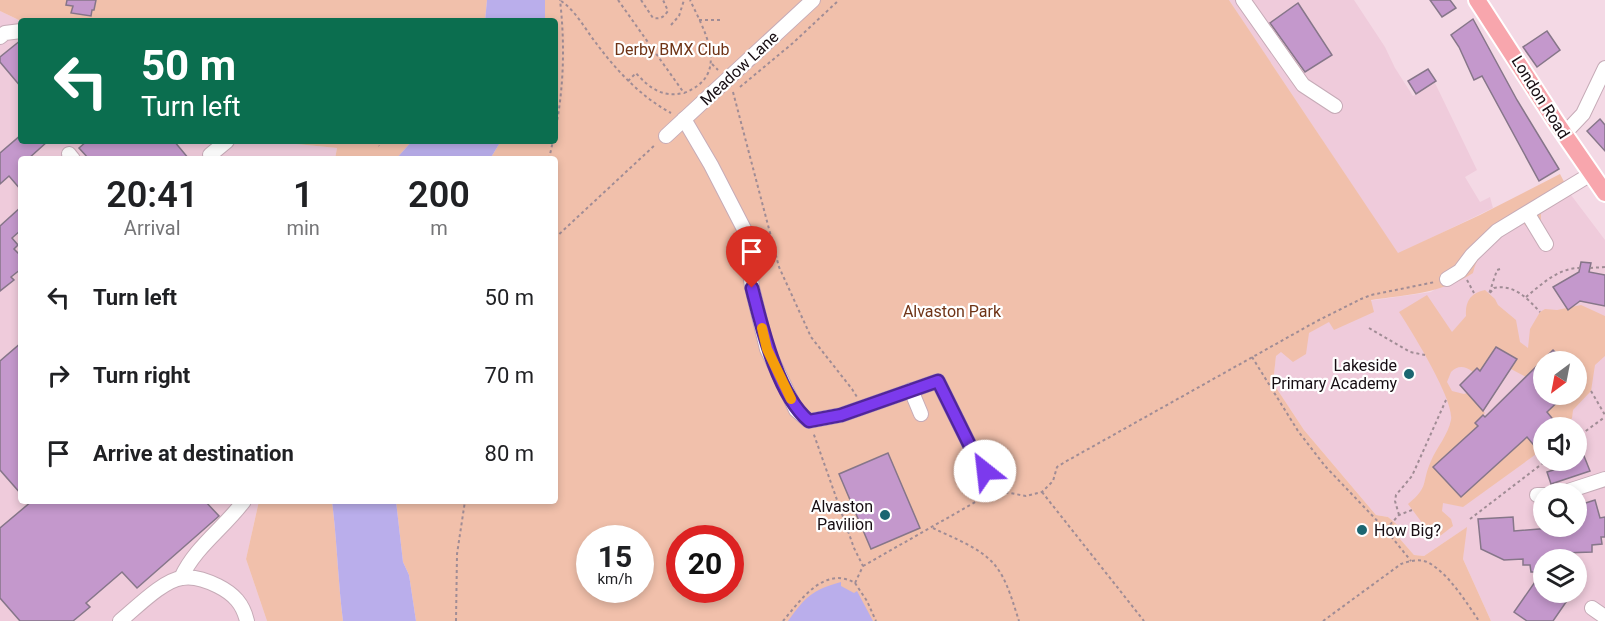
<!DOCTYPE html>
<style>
body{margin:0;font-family:Roboto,sans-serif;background:#f2f2f2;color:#202124;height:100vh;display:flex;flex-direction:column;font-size:22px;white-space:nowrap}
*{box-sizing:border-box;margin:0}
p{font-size:20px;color:#757577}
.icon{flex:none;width:33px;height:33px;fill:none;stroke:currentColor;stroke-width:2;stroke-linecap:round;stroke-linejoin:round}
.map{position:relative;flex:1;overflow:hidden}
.drawer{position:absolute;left:18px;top:156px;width:540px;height:348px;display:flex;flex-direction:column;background:#fff;border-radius:6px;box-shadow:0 3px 9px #0003}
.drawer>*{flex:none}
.top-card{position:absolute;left:18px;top:18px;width:540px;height:126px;border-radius:6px;box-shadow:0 3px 9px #0003;background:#0b6e4f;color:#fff;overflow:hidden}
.needle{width:39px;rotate:212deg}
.controls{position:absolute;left:1533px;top:351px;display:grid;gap:12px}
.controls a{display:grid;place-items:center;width:54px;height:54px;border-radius:50%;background:#fff;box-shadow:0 3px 9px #0003;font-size:30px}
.speed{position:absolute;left:576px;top:525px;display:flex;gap:12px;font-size:30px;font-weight:700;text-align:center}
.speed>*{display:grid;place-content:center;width:78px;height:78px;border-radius:50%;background:#fff;box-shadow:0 3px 9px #0003;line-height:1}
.speed small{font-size:15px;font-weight:400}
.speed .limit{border:9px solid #d22;background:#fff;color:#111}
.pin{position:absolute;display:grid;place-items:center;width:51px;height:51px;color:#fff;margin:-62px -26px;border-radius:50% 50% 50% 0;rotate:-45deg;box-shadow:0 0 6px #0007}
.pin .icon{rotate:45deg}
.me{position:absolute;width:66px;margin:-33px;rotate:331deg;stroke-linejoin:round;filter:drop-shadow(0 0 4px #0008)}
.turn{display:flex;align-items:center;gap:21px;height:126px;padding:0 24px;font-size:27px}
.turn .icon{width:78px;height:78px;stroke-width:2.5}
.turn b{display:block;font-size:42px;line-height:51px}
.eta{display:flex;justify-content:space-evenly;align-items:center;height:102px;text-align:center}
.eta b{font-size:36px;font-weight:600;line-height:42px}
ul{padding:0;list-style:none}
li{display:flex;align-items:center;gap:18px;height:78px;padding:0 24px}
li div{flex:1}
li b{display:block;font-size:22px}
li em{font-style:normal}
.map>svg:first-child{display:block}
.built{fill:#efcbdb;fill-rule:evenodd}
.green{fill:#f1c0ab;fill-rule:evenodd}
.water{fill:#baaeeb}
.building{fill:#c498cc;stroke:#867689;stroke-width:1.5}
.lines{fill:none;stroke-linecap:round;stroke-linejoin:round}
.minor-casing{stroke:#c6abb7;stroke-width:16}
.major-casing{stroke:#fff;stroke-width:20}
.path{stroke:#a08c95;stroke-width:2;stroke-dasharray:3 3;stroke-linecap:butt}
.minor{stroke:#fff;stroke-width:14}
.major{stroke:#f8a6ad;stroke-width:16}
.route-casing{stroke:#51269a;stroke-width:15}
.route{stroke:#7c3aed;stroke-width:10}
.slow{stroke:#f59e0b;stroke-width:10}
.poi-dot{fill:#1b6671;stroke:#fff;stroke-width:2}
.labels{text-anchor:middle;stroke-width:4.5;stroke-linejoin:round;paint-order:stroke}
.park-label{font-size:16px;fill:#6f3416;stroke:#fff}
.street-label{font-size:16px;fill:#160d12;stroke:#fff}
.poi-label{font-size:16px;fill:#160d12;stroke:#fff;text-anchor:end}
</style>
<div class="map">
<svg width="1605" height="621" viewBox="0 0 1605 621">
<rect width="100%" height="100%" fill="#f4d9e5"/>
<g class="built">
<polygon points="1229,0 1354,0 1385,47 1395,68 1413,96 1435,83 1477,170 1465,177 1480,202 1490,197 1493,208 1398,254"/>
<polygon points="0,11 21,21 21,141 266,141 337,148 335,159 21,159 21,501 259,501 246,559 267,621 0,621"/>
<path d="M1571 195 1605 240V621H1491L1463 559 1466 528 1424 556 1414 555 1400 539V527L1388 517 1376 515 1304 430 1273 383 1276 355 1315 329 1368 301 1431 292 1475 261 1496 238ZM1544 362H1576V394H1544ZM1544 428H1576V460H1544ZM1544 494H1576V526H1544ZM1544 560H1576V592H1544Z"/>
</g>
<g class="green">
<polygon points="0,0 487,0 485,21 21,21 0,11"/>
<path d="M545 0H1229L1398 253 1480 215 1560 174 1571 195 1541 213V224L1530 230 1523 223C1502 235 1478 248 1473 273 1443 293 1406 295 1371 300L1374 312 1334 330 1329 322 1309 333 1306 354 1293 362 1281 352 1276 356 1273 383 1304 430 1376 515 1388 517 1400 527V539L1414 555 1424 556 1467 527 1463 559 1491 621H416L409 575 403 562 396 501H555V159H490L501 141H555V21H545ZM590 538H640V590H590ZM680 538H730V590H680Z"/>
<polygon points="266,141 412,141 396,159 335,159 337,148"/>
<path d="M1485 290 1495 299 1498 305 1516 320 1520 342 1528 348 1530 329 1540 312 1545 309 1557 310 1581 305 1605 316V356L1595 365 1591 391 1573 410 1572 418 1566 427H1552L1557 423 1547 412 1566 395 1576 394V362L1565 361 1554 350 1526 377 1511 369 1517 359 1496 347 1480 371 1473 372C1465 366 1458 365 1451 372L1447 382 1452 391 1464 394 1467 393 1485 413 1475 423 1478 426 1433 467 1461 497 1527 437 1539 452 1463 507 1443 503 1442 511 1451 519 1453 526 1440 536 1429 532 1408 504C1430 486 1421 483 1431 461 1437 447 1448 435 1451 420 1455 401 1411 330 1399 312L1427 295 1452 332 1466 316C1465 302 1470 293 1485 290Z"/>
<path d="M259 501H332C337 541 338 581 343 621H267L246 559Z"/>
</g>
<g class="water">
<polygon points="487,0 545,0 545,21 485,21"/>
<polygon points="412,141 501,141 490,159 396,159"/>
<path d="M332 501H396L403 562 409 575 416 621H343C338 581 337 541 332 501Z"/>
<path d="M841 582V586L854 593 857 591 873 621H788C805 597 812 590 841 582Z"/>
</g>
<g class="building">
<polygon points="67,0 96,0 94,10 92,10 91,16 71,13 73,6 66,5"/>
<polygon points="1430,0 1450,0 1456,8 1442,17"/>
<polygon points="1298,3 1332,55 1305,72 1270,23"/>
<polygon points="1473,19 1517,100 1559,169 1539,181 1482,76 1474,80 1459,47 1451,35"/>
<polygon points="1547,31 1560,50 1537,67 1523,47"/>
<polygon points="21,40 21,87 0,62 0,57"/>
<polygon points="1428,69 1436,81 1416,94 1408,81"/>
<polygon points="1600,119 1605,125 1605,151 1587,131"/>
<polygon points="21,135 21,141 48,141 28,159 21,159 21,190 9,176 0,184 0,153"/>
<polygon points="87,141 174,141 189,159 89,159 79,148"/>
<polygon points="21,207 21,230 12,238 18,245 14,249 21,256 21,269 11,277 14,280 0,291 0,226"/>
<polygon points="1581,262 1591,263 1589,272 1605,275 1605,306 1580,301 1568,310 1553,287 1579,272"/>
<polygon points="21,343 21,494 0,470 0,361"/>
<polygon points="1496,347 1517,359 1483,411 1460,385 1477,368 1480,371"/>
<polygon points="1553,350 1565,362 1544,362 1544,394 1566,394 1547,412 1560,428 1544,428 1544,443 1537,449 1527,437 1461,497 1433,467 1478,426 1475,423 1483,415 1485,417"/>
<polygon points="888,453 920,528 871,549 839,474"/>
<polygon points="1584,456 1590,471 1551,484 1547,472 1560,468 1559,465"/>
<polygon points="1595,500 1600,518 1605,517 1605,537 1601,537 1602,544 1592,545 1592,552 1564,553 1573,560 1544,560 1544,592 1573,592 1553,621 1527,621 1514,612 1542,572 1531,572 1530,565 1523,565 1523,559 1504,560 1481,549 1478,519 1513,517 1514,531 1576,526 1576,506"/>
<polygon points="32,501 205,501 219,516 137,588 122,572 86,603 90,607 73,621 20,621 0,598 0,528"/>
</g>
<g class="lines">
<defs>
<g id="minor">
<polyline points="1243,0 1303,85 1335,106"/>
<polyline points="0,37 5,33 21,31"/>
<polyline points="684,119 711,165 744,229 752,287 767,349 796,410 809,421 841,415 938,381 978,462 985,471"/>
<polyline points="1564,134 1583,114 1605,68"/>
<polyline points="666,136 813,0"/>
<polyline points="69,154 73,159"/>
<polyline points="210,155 227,141"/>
<polyline points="1528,214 1546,244"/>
<polyline points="1447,279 1460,271 1472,255 1497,231 1591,174"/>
<polyline points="911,390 921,414"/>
<polyline points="1553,494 1565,492 1605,479"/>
<polyline points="1537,495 1544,495"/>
<path d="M181 578C195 547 224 528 244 501"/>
<polyline points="1592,608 1605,617"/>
<path d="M120 621C135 609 163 580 182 578 193 576 208 581 218 586 234 594 243 604 247 621"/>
</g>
<polyline id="major" points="1477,0 1556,122 1605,193"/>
</defs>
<use href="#minor" class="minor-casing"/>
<use href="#major" class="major-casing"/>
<g class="path">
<path d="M618 0 684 93C731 75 705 32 690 0"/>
<path d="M641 0 653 18C660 19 663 18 668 11L663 0"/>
<path d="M561 1C576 11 585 29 596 43 616 70 641 97 671 113"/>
<polyline points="699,20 722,20"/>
<polyline points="671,25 679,16 684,0"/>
<polyline points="712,64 718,70"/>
<path d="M628 81 636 73C649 88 663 98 683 93"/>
<polyline points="740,87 793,43 839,0"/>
<polyline points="733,92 779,267 811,337 852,389 857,397"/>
<path d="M555 132C564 88 565 44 560 0"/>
<polyline points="375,141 379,146"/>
<polyline points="549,159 553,141"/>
<polyline points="555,238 656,144"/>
<polyline points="1590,268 1605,267"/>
<path d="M1500 269 1497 270 1489 294 1494 288C1514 284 1527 298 1540 312"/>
<polyline points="1467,280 1474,293"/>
<path d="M1526 297C1542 284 1558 268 1580 268"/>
<polyline points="1369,328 1410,352 1425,355"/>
<polyline points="1252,357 1298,431 1325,466 1386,530 1411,561"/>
<polyline points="1591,391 1605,415"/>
<polyline points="1576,438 1605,417"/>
<polyline points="992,481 999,491"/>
<polyline points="1042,492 1144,621"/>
<polyline points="1399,515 1395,501 1396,495 1412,476 1446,400"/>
<polyline points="1470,519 1547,460"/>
<path d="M933 528C953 538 979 547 994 564 1007 579 1013 603 1019 621"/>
<polyline points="1386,529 1399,515 1412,510"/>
<polyline points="863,566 979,500 999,491 1026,496 1042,492 1053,481 1057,467 1065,462 1317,321 1361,299 1371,295 1435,282"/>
<polyline points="855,583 867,601 876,621"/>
<polyline points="456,621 457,554 465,501"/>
<path d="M783 621C800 601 824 565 855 583L863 566 854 548 813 432"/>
<path d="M1323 621 1401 564C1409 561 1421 558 1429 563 1449 574 1466 602 1479 621"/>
</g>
<use href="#minor" class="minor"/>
<use href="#major" class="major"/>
</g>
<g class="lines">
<defs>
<path id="route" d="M752 288C762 327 777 394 809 421L841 415 938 381 978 462 985 471"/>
</defs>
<use href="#route" class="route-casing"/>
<use href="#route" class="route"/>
<polyline class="slow" points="762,328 767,349 791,399"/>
</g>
<g class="poi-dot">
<circle cx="1409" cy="374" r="6"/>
<circle cx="885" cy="515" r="6"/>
<circle cx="1362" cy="530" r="6"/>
</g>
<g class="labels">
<g class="park-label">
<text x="672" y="55">Derby BMX Club</text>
<text x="952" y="317">Alvaston Park</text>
</g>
<g class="street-label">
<text transform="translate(739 68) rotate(-43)" y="6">Meadow Lane</text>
<text transform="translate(1541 97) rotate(58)" y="6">London Road</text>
</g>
<g class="poi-label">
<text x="1397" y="371">Lakeside<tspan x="1397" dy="18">Primary Academy</tspan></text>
<text x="873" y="512">Alvaston<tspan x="873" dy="18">Pavilion</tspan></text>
<text x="1374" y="536" text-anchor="start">How Big?</text>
</g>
</g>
</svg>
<div class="controls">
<a><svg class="needle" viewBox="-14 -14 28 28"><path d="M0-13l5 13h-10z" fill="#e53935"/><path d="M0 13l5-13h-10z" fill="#757577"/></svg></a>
<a><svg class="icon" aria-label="sound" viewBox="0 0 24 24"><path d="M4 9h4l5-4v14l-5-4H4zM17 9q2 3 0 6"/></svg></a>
<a><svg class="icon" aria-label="search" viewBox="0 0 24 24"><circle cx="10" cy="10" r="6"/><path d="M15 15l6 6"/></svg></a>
<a><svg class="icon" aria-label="layers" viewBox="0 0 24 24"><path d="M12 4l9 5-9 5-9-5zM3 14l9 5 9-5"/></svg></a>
</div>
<div class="speed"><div>15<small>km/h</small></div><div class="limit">20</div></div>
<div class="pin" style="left:752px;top:288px;background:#d93025"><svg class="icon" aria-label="arrive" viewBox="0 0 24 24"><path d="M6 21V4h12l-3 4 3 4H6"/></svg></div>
<svg class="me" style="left:985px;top:471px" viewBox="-20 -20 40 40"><circle r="19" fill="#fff"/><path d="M0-13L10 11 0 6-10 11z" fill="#7c3aed"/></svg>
<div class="top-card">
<div class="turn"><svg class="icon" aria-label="left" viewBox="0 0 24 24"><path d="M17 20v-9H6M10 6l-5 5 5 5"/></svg><div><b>50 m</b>Turn left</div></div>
</div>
<section class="drawer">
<div class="eta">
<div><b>20:41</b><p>Arrival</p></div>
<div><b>1</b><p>min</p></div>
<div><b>200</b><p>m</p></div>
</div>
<ul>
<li><svg class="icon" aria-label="left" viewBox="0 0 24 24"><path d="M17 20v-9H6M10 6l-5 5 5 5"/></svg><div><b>Turn left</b></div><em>50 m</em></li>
<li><svg class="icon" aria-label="right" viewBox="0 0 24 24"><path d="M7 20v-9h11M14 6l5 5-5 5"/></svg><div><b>Turn right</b></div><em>70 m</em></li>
<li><svg class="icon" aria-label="arrive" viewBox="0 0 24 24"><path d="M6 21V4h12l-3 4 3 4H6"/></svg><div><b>Arrive at destination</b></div><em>80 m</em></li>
</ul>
</section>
</div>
